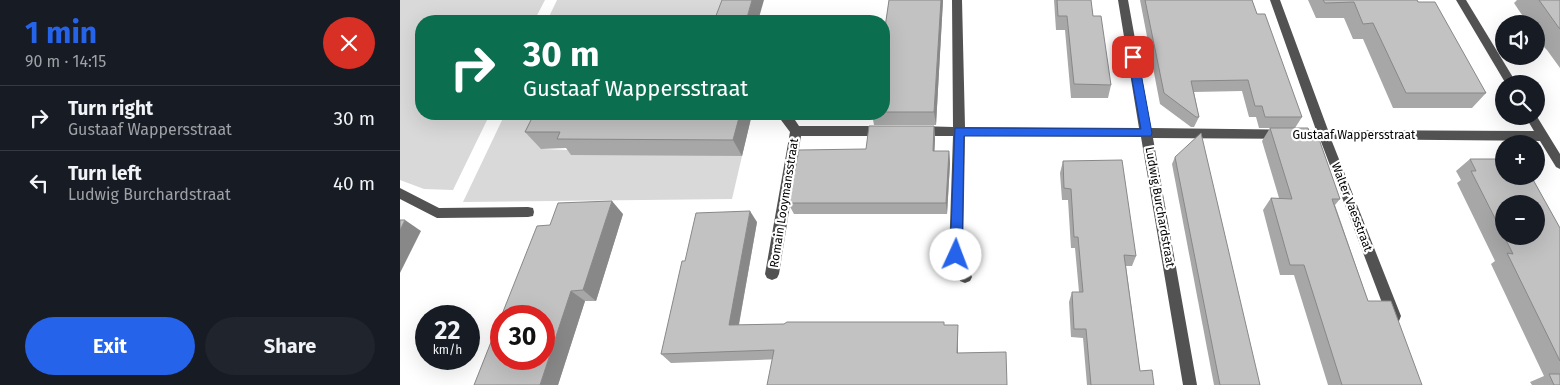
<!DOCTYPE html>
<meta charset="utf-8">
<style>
body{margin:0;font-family:"Fira Sans",sans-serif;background:#20242c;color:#f1f3f6;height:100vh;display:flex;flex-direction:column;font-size:19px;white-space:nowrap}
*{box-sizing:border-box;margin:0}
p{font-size:16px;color:#9ea1a6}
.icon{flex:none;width:28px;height:28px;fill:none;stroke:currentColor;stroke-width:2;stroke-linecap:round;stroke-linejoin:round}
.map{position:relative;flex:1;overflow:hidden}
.side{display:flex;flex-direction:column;background:#171b24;width:400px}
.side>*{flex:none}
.top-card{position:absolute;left:15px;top:15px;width:475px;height:105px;border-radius:20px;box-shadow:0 5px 20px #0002;background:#0b6e4f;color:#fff;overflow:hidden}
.controls{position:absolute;left:1095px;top:15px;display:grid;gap:10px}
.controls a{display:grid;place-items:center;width:50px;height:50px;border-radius:50%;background:#171b24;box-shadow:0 5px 20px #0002;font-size:25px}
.speed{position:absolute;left:15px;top:305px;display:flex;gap:10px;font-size:25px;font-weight:700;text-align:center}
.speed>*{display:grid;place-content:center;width:65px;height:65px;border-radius:50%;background:#171b24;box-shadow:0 5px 20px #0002;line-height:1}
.speed small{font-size:12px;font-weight:400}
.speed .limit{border:8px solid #d22;background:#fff;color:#111}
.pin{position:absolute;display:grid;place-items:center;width:42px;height:42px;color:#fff;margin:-21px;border-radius:10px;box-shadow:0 2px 8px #0006}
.me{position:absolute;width:55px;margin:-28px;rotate:2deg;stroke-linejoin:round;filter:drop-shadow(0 0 4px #0008)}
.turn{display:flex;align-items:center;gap:18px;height:105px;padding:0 25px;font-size:22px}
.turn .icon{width:65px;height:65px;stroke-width:2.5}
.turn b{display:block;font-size:35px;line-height:42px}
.round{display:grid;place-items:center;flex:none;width:52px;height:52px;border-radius:26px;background:#20242c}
.head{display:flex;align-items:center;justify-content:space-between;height:85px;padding:0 25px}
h1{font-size:30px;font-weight:700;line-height:38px;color:#2563eb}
.action{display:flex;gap:10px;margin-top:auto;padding:10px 25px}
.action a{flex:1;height:58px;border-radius:30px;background:#2563eb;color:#fff;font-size:20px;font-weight:700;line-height:58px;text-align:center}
.action a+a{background:#20242c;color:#f1f3f6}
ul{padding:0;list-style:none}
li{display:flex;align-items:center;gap:15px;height:65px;padding:0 25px;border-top:1px solid #363941}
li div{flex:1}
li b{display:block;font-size:19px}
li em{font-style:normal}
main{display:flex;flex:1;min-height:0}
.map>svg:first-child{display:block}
.green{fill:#d9d9d9}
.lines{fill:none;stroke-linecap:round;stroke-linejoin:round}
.minor{fill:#525252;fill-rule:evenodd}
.wall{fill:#a7a7a7}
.shaded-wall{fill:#888}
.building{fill:#c2c2c2;stroke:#888;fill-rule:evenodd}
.route{fill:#2563eb;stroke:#184099}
.labels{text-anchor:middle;stroke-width:4.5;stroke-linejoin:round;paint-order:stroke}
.street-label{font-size:12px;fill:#000;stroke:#fff}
</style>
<main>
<section class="side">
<div class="head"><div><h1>1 min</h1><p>90 m · 14:15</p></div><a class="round" style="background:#d93025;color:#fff"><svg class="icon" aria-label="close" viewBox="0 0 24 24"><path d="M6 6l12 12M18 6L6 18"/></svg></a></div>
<ul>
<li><svg class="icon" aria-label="right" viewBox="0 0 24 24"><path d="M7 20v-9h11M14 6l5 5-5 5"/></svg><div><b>Turn right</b><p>Gustaaf Wappersstraat</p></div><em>30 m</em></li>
<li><svg class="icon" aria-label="left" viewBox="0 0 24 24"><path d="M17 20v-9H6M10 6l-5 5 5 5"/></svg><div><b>Turn left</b><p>Ludwig Burchardstraat</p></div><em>40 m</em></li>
</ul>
<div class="action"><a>Exit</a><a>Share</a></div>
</section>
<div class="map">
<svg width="1160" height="385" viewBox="0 0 1160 385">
<rect width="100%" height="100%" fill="#fff"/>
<g class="green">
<polygon points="0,0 145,0 134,21 21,21 21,114 90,114 53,190 24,189 0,180"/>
<polygon points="157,0 335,0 328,21 147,21"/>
<polygon points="105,114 157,114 141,149 342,156 332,199 63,202"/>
</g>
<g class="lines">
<g class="minor">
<polygon points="552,0 562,0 565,127 739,128 718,0 728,0 751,128 916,130 870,0 880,0 928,130 1134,131 1125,116 1136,115 1160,154 1160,169 1156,167 1140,141 931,139 1001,316 999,321 994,323 989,321 987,316 920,139 753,138 797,385 783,385 741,137 565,136 563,255 572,277 570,281 565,283 560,281 549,255 553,136 518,136 512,131 518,126 553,127"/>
<polygon points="1056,0 1066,0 1117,84 1106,84"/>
<polygon points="379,114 391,114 399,126 486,126 492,131 486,136 401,136 379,274 377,278 372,280 367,278 365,274 390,132 381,120"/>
<polygon points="0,188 39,208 128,207 133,208 134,212 133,216 128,217 37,218 0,199"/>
</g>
</g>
<g class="wall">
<polygon points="489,0 543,0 536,125 474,125 472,114 484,114 484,34"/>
<polygon points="654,0 691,0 693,16 711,85 708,98 671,98 665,30 656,30"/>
<polygon points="740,0 852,0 857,14 902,117 895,128 912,140 940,199 935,205 968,301 1022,385 928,385 894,275 880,275 863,210 871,198 879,198 862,141 870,128 859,128 856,117 849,117 842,91 794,92 799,117 794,127 791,127 760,104"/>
<polygon points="908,0 1017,0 1086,93 1072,108 993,108 963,39 953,39 944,18 916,18"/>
<polygon points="1117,0 1160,0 1160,68 1147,50 1142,45 1136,37 1136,24 1128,24 1114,3"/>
<polygon points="134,114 352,114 342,156 171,155 166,148 141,149 125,132"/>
<polygon points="534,126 535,139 534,151 549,151 550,163 547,214 394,214 388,203 466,149"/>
<polygon points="775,157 860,385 814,385 772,164"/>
<polygon points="1070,159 1160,228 1160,385 1132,385 1130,382 1144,376 1091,264 1095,261 1057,183 1061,180 1056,171"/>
<polygon points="663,161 736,256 732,266 726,266 740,371 754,385 687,385 683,338 671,337 669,302 672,292 679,292 675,248 671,248 668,200 662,200 660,173"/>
<polygon points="223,214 196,301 185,301 158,385 150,225"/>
<polygon points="357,222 339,325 545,325 558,334 558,353 271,363 261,354"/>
</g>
<g class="shaded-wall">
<polygon points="352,0 364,0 358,21 346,21"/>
<polygon points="541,0 543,0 536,125 534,112"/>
<polygon points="340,114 352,114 342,156 333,140"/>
<polygon points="534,126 535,139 534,163 533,151"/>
<polygon points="549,151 550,163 547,214 546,203"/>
<polygon points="212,201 223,214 196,301 183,290"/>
<polygon points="350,211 357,222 337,334 329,325"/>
<polygon points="5,220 21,231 0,273 0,230"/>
<polygon points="171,291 185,301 158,385 140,385"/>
<polygon points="558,325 558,361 557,353"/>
</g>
<g class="building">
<polygon points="322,0 352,0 346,21 314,21"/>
<polygon points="489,0 541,0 534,112 484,112 484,34"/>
<polygon points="657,0 691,0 693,16 701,16 711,85 674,84 667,16 658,16"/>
<polygon points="745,0 852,0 857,14 865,14 902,117 865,117 862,106 855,106 848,80 791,81 799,117 796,117 764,93"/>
<polygon points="923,0 1017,0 1018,2 1035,2 1086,93 1006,93 973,23 963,24 954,2 925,3"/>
<polygon points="1139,0 1160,0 1160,29 1159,28"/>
<polygon points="134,114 340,114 333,140 157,139 160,132 125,132"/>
<polygon points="469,126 534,126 533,151 549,151 546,203 388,203 399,150 466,149"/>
<polygon points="870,128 908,128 912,140 919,139 940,199 932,199 968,301 991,301 1022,385 942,385 904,265 890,265 871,198 892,199"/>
<polygon points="801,133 860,385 820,385 775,157"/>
<polygon points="1070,159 1104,159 1104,176 1131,176 1160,228 1160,361 1107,253 1113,254 1104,236 1136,236 1136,204 1104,204 1104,236 1071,171 1076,171"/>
<polygon points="722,160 736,256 724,255 740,371 752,370 754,385 691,385 686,329 674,329 672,292 683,292 678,237 674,237 671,189 664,188 663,161"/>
<path d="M212 201 183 290 171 291 140 385H74L137 226 150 225 158 203ZM101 316H144V359H101Z"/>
<polygon points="350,211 329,325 384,324 387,322 544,322 544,325 558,325 557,353 606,352 607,385 367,385 374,350 261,354 282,261 285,261 296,213"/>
<polygon points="0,220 5,220 0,230"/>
<polygon points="1149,374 1160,374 1160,385 1154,385"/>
</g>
<polygon class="route" points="733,53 738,57 752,133 751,136 564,136 562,255 560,259 556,261 552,259 550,255 555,128 741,129 728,57"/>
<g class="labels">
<g class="street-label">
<text x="954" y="139">Gustaaf Wappersstraat</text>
<text transform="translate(384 203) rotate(-81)" y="4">Romain Looymansstraat</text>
<text transform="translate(760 207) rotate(80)" y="4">Ludwig Burchardstraat</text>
<text transform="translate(952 207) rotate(69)" y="4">Walter Vaesstraat</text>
</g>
</g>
</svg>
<div class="controls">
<a><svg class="icon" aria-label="sound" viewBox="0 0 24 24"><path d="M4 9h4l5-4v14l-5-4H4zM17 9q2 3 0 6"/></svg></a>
<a><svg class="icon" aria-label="search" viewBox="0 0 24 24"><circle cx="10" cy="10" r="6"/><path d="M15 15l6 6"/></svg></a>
<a>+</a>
<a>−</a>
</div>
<div class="speed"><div>22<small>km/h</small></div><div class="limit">30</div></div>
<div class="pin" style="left:733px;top:57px;background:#d93025"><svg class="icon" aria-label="arrive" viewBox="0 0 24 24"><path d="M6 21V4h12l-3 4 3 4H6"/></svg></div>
<svg class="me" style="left:556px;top:255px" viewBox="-20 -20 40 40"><circle r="19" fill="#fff"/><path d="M0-13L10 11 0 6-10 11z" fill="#2563eb"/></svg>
<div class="top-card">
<div class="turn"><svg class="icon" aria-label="right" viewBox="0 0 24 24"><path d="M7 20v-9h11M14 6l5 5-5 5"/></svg><div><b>30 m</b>Gustaaf Wappersstraat</div></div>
</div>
</div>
</main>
